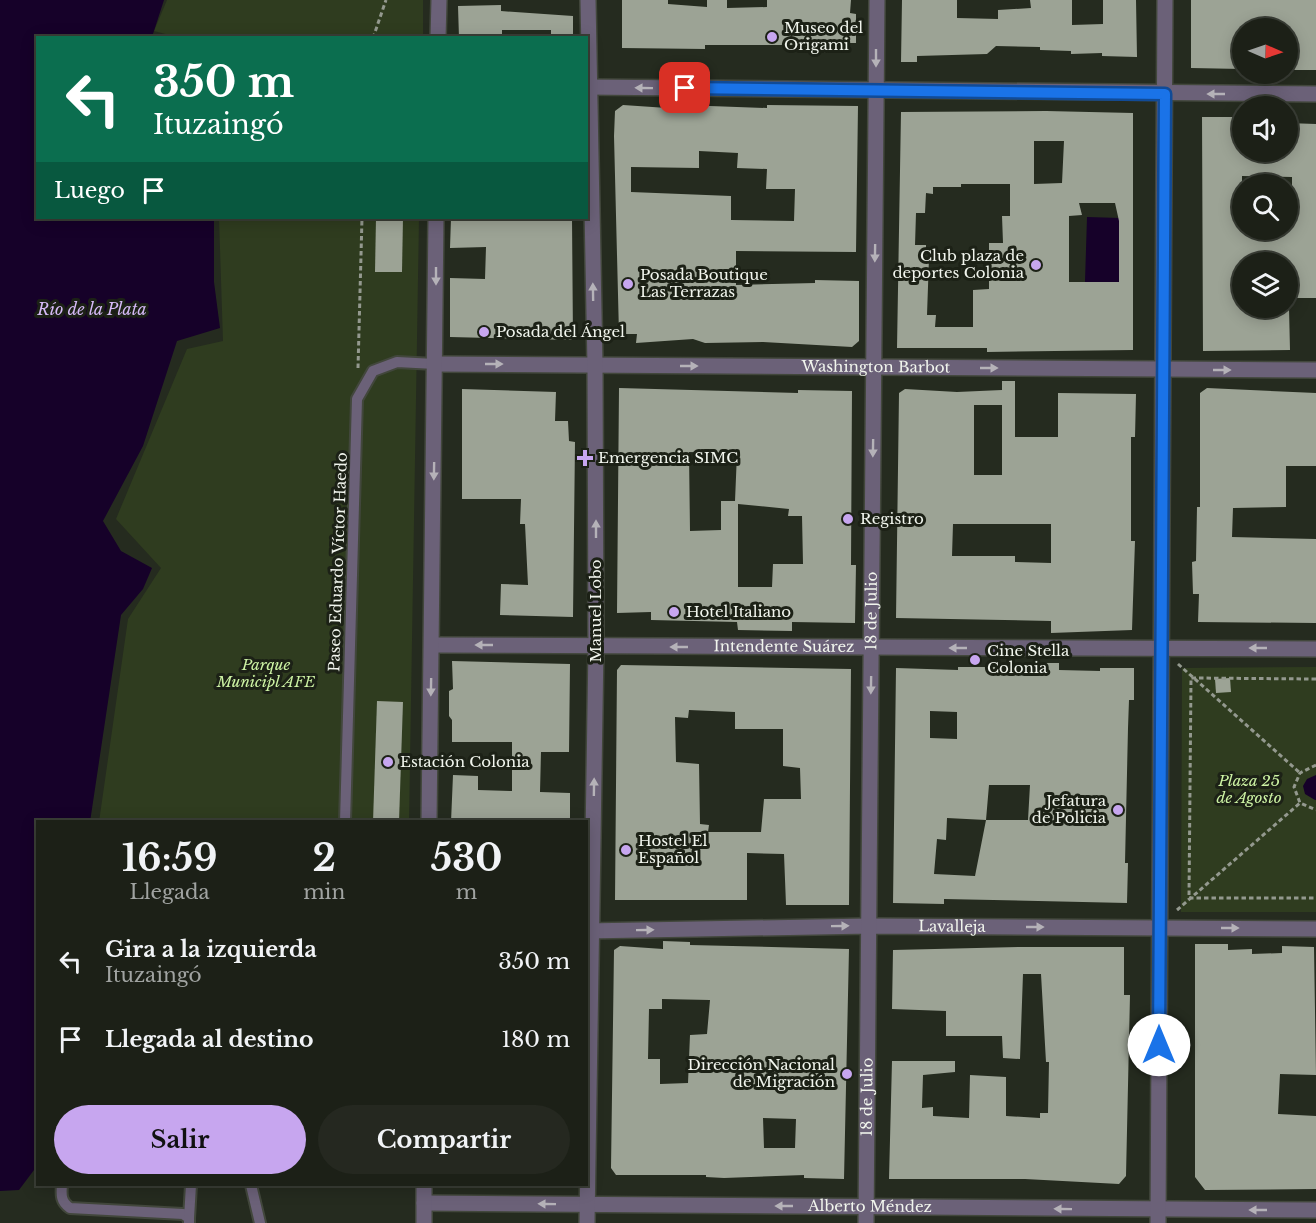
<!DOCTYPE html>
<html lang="es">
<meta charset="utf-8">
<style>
body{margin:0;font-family:"Libre Baskerville",serif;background:#252820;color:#f1f3f6;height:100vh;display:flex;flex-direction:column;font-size:22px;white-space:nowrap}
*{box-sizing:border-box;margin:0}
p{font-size:20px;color:#a0a3a1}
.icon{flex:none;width:33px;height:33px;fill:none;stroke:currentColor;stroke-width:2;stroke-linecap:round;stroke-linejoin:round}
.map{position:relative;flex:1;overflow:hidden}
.details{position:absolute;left:36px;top:820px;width:552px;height:366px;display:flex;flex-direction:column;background:#1c2017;border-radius:0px;box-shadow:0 3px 15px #0003,0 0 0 2px #3a3e36}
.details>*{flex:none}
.top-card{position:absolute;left:36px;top:36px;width:552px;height:183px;border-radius:0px;box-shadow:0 3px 15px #0003,0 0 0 2px #3a3e36;background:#0b6e4f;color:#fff;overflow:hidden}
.needle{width:39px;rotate:92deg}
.controls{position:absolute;left:1232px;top:18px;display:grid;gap:12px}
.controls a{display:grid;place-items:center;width:66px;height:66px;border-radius:50%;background:#1c2017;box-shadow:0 3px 15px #0003,0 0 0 2px #3a3e36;font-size:30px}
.pin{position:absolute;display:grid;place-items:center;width:51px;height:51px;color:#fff;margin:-26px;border-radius:12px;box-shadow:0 3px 9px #0006}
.me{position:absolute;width:66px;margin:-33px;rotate:0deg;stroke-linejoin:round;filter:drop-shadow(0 0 4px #0008)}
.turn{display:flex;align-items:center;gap:21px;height:126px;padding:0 18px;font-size:27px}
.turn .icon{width:78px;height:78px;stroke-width:2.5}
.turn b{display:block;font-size:42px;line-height:51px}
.then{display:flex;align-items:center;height:57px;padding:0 18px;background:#0003;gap:12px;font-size:22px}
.eta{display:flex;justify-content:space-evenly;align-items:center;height:102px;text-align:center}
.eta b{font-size:36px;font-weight:700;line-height:42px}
.action{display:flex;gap:12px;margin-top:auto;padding:12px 18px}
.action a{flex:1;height:69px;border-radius:36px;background:#c7a6ef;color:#111;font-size:24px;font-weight:700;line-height:69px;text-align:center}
.action a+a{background:#252820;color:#f1f3f6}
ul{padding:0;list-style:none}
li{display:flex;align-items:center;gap:18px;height:78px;padding:0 18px}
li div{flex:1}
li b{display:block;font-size:22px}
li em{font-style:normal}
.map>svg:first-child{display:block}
.green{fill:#2f3c1f}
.water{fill:#160129}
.building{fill:#9ca395;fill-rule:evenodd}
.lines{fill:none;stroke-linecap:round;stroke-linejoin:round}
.service-casing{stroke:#42473c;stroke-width:14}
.minor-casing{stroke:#42473c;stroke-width:18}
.tertiary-casing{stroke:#42473c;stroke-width:18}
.path{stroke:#94998f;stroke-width:3;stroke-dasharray:4.5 3;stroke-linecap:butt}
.service{stroke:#6b6178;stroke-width:10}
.minor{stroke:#6b6178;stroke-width:15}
.tertiary{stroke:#6b6178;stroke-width:15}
.oneway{fill:#b5b2b8}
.route-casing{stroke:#114b97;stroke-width:15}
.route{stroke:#1a73e8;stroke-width:10}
.poi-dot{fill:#c7a6ef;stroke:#1c2116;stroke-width:2}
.labels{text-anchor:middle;stroke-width:6;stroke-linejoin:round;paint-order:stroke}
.poi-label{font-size:15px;fill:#f1f5ed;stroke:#1c2116;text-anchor:start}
.street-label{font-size:15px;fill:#f1f5ed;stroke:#1c2116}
.park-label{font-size:15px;font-style:italic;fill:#cdf3a4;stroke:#1c2116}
.water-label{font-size:16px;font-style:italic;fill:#d6baf7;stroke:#1c2116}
</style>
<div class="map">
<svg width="1316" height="1223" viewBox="0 0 1316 1223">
<rect width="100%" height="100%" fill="#252b1f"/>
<g class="green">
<polygon points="167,0 423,0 423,37 177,37 154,31"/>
<polygon points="219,218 419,218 409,822 99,822 128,619 161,568 116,519 187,349 223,341"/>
<polygon points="1316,667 1316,912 1181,912 1182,668"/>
</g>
<g class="water">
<polygon points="0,0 164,0 152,37 38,38 38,218 214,218 214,282 220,328 177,341 143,446 103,521 121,551 152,568 143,589 121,615 90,822 38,822 37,1166 19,1190 0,1191"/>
<polygon points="1087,217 1120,218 1119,282 1085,282"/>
<polygon points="1316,775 1316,800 1315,800 1305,794 1303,786 1307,779"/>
</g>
<g class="building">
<polygon points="622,0 668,0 668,4 707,7 707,0 727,0 727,8 767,7 767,0 851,0 850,13 856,14 856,43 840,43 841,53 794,51 794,45 705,45 705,49 622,48"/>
<polygon points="902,0 957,0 957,18 998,19 998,10 1031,8 1030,0 1072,0 1072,25 1103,24 1103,0 1136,0 1137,57 1102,56 1102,53 1071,54 1071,51 1040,50 1040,47 996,46 987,54 917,56 917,62 901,62"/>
<polygon points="1191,0 1316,0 1316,70 1287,70 1287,28 1242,28 1242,69 1191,68"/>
<polygon points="501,5 501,11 573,16 573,38 551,38 551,30 502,30 502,38 459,38 458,6"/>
<path d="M623 105 682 109 683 105 767 108V105L858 106 856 252 736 251V285L815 283V280L859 281V341L852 347 763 342 705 343 693 339 636 343 637 334H619L614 136 615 111ZM699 151 738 153 737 168 767 169 766 189H795L794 221 731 220V196L631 192V167L699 168Z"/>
<path d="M1046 111 1133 113V350L987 352V348H897L901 112ZM1034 141H1064L1062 183 1034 184ZM961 184H1010V216H1002L1003 243H989V289L973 290V327H935L936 315H927L929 258H926V245H915L916 213H925L926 193 933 194V187H961ZM1079 203H1115L1119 221V282H1069V216L1082 215Z"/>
<path d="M1202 117H1242V152H1287V123L1316 124V298H1287V262H1242V308H1289L1290 350 1203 351ZM1242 176 1292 177V211H1287V230H1242Z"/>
<polygon points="376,218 403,218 402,272 375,272"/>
<polygon points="451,218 572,218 573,340 450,337 450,278 485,279 486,247 450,248"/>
<path d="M1002 381H1015V437H1058V393L1136 394 1135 437H1131V541H1135L1132 630 1051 633V621L896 618 899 393 905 389 957 392 1002 390ZM974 405H1002V475H974ZM953 524H1051V563L1015 562V556H952Z"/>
<path d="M619 388 798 393V390L852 391 851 565H856L855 623 792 622V631L738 630 737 622 651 620V612L617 613ZM689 452 737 453 735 501H721V530L690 531ZM738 504 789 509 788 516H802L803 564H773L772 587H738Z"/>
<polygon points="1207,388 1316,393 1316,466 1286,466 1286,507 1233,508 1232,537 1316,539 1316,623 1198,622 1199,594 1193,594 1192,562 1196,561 1197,507 1200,507 1200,393"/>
<polygon points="462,389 556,392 555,421 568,421 569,441 575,442 573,617 500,615 501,584 528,585 525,524 520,524 521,499 462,499"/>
<polygon points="452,661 570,664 569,752 541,752 540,792 570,793 570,822 451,822 453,775 478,776 478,790 512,791 512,742 452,742 452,720 449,716 449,691 453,689"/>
<path d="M1041 663H1059V670L1100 671V668H1134V700H1129L1128 728 1125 863H1128L1127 903 944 899V904L893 903 896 668 958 670V667H1042ZM930 711 957 712V739L930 738ZM989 785H1030L1028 820H986ZM947 818 986 820 975 876 934 874 937 839 946 840Z"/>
<path d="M621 665 851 669 849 905H786L784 854 747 853V900H615L617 670ZM689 710 735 712V729H783V766L800 768 801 799H764L761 832H708L709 825 700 824 699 764 676 762 675 717 688 718Z"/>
<polygon points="1230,678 1231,692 1216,693 1215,679"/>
<polygon points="377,701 403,702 399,822 373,822"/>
<path d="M663 941 690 942V945L849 949 844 1179 804 1178V1175L724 1178 706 1177V1175H616L611 1168 614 950 620 946 663 949ZM662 999 710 1000 707 1034 690 1035 688 1083 660 1084V1059H648L649 1009H662ZM763 1118 796 1119 795 1148H764Z"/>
<polygon points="1195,944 1228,944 1228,950 1252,949 1252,954 1282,953 1282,946 1314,947 1316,1075 1280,1074 1278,1114 1316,1116 1316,1189 1205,1190 1195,1177"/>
<polygon points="1018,947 1124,947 1124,995 1130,995 1126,1176 1119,1184 1025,1179 889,1179 892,1061 955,1061 955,1072 923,1075 922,1108 933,1107 933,1116 969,1118 970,1075 1006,1077 1006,1116 1040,1118 1040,1113 1048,1113 1049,1062 1046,1062 1041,974 1023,974 1020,1059 1003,1058 1002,1036 946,1036 946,1011 892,1009 893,950"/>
</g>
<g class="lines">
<defs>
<g id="service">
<polyline points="345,822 357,399 373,371 397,362 435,364"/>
<path d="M62 1185C61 1195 61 1202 70 1208L183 1214 189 1218V1223"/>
<polyline points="251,1185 260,1223"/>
<polyline points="189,1218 191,1185"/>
</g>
<g id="minor">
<polyline points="438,38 439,0"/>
<polyline points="586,87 1316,94"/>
<path id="s1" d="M435 364 1316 370"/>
<path id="s2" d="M432 645 1316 649"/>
<polyline points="429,822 436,218"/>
<path id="s3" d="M586 931 869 926 1316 929"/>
<path id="s4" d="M424 1203 1316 1210"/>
<polyline points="424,1223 424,1185"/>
<polyline points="587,1223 596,646 595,365 588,0"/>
<path id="s5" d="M866 1223 877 0"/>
</g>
<polyline id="tertiary" points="1158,1223 1165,0"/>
</defs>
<use href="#service" class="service-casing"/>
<use href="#minor" class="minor-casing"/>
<use href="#tertiary" class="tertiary-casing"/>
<g class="path">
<polyline points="373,38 386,0"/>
<polyline points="358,368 362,218"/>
<polyline points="1178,664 1300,773"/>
<polyline points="1316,679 1191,678 1189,898 1316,898"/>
<polyline points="1316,765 1300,773 1294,787 1300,803 1316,810"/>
<polyline points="1177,910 1300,803"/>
</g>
<use href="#service" class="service"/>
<use href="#minor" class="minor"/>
<use href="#tertiary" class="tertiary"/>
</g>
<defs><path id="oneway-solid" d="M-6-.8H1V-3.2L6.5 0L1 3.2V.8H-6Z" transform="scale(1.5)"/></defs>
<g class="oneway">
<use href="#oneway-solid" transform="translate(876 58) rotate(90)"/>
<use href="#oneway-solid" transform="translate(644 88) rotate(-179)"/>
<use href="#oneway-solid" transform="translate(1216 94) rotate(180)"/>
<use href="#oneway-solid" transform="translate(875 253) rotate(91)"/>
<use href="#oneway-solid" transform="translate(436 276) rotate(90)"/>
<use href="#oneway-solid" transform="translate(593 292) rotate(-91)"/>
<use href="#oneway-solid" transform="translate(494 364)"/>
<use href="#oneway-solid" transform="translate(689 366)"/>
<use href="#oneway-solid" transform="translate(989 368)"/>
<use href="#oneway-solid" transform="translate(1222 370)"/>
<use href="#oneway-solid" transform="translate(873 448) rotate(91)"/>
<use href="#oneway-solid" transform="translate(434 471) rotate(91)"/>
<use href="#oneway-solid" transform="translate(596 529) rotate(-90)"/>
<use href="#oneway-solid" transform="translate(484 645) rotate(-180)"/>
<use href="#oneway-solid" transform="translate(679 647) rotate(-180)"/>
<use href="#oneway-solid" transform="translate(958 648) rotate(180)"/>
<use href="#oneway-solid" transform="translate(1258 648) rotate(-180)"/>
<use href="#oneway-solid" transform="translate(871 685) rotate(91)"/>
<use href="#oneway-solid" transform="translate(431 687) rotate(91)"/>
<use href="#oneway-solid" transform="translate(594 787) rotate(-89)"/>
<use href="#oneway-solid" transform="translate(840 926) rotate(-1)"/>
<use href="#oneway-solid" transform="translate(1035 927)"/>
<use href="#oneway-solid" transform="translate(1230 928)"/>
<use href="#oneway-solid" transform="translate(645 930) rotate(-1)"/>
<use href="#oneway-solid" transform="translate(547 1204) rotate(-179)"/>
<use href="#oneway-solid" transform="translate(784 1206) rotate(-180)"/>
<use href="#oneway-solid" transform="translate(1063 1209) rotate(-179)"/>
<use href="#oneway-solid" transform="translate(1258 1210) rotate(-180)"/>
</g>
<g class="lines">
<defs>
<polyline id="route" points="685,88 1165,94 1159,1045"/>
</defs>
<use href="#route" class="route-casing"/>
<use href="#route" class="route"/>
</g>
<g class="poi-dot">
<circle cx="772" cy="37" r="6"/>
<circle cx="1036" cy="265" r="6"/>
<circle cx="628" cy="284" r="6"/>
<circle cx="484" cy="332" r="6"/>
<path d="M582 449h6v6h6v6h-6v6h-6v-6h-6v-6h6z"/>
<circle cx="848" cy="519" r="6"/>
<circle cx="674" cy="612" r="6"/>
<circle cx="975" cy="660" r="6"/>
<circle cx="388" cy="762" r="6"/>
<circle cx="1118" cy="810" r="6"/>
<circle cx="626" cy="850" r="6"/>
<circle cx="847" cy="1074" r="6"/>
</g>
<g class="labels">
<g class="poi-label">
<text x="784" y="33">Museo del<tspan x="784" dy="17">Origami</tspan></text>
<text x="1024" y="261" text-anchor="end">Club plaza de<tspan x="1024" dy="17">deportes Colonia</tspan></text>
<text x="640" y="280">Posada Boutique<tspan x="640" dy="17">Las Terrazas</tspan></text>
<text x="496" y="337">Posada del Ángel</text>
<text x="598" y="463">Emergencia SIMC</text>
<text x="860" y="524">Registro</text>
<text x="686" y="617">Hotel Italiano</text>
<text x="987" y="656">Cine Stella<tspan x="987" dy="17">Colonia</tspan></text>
<text x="400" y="767">Estación Colonia</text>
<text x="1106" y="806" text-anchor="end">Jefatura<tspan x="1106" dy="17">de Policia</tspan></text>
<text x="638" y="846">Hostel El<tspan x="638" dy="17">Español</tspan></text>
<text x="835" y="1070" text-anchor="end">Dirección Nacional<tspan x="835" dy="17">de Migración</tspan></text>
</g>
<g class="street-label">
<text dy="5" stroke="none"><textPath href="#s1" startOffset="441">Washington Barbot</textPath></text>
<text transform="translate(338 562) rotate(-88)" y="5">Paseo Eduardo Víctor Haedo</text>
<text transform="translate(596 611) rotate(-90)" y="5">Manuel Lobo</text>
<text dy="5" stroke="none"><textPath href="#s5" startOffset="612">18 de Julio</textPath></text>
<text dy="5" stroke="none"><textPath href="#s2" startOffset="352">Intendente Suárez</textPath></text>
<text dy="5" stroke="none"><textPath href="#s3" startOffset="366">Lavalleja</textPath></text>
<text dy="5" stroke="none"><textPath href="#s5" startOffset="126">18 de Julio</textPath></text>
<text dy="5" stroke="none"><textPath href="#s4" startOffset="446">Alberto Méndez</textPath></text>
</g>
<g class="park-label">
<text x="266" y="670">Parque<tspan x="266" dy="17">Municipl AFE</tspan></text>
<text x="1249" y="786">Plaza 25<tspan x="1249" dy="17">de Agosto</tspan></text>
</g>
<g class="water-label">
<text x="92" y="315">Río de la Plata</text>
</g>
</g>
</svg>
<div class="controls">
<a><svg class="needle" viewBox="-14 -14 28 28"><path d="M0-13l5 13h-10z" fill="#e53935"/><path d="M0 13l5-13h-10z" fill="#a0a3a1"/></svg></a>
<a><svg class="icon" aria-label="sound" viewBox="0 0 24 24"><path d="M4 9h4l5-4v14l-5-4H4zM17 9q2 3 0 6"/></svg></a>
<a><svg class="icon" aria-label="search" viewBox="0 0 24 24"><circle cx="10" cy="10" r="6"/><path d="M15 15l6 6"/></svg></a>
<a><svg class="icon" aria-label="layers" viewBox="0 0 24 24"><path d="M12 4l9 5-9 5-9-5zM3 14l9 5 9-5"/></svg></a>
</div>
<div class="pin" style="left:685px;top:88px;background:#d93025"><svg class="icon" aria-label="arrive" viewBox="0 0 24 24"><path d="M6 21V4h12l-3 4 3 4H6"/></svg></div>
<svg class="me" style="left:1159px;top:1045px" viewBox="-20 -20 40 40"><circle r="19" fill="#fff"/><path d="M0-13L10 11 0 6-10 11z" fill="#1a73e8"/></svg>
<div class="top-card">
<div class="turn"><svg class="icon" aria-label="left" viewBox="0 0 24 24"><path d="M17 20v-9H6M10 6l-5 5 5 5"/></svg><div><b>350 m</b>Ituzaingó</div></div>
<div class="then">Luego<svg class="icon" aria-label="arrive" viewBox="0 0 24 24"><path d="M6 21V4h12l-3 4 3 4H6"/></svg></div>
</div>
<section class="details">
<div class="eta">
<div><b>16:59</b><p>Llegada</p></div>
<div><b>2</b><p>min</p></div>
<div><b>530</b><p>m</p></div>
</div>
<ul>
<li><svg class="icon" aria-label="left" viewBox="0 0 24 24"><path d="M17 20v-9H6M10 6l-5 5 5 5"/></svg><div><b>Gira a la izquierda</b><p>Ituzaingó</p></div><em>350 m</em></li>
<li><svg class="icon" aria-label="arrive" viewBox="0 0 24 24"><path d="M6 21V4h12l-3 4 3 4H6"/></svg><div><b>Llegada al destino</b></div><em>180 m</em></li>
</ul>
<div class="action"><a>Salir</a><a>Compartir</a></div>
</section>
</div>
